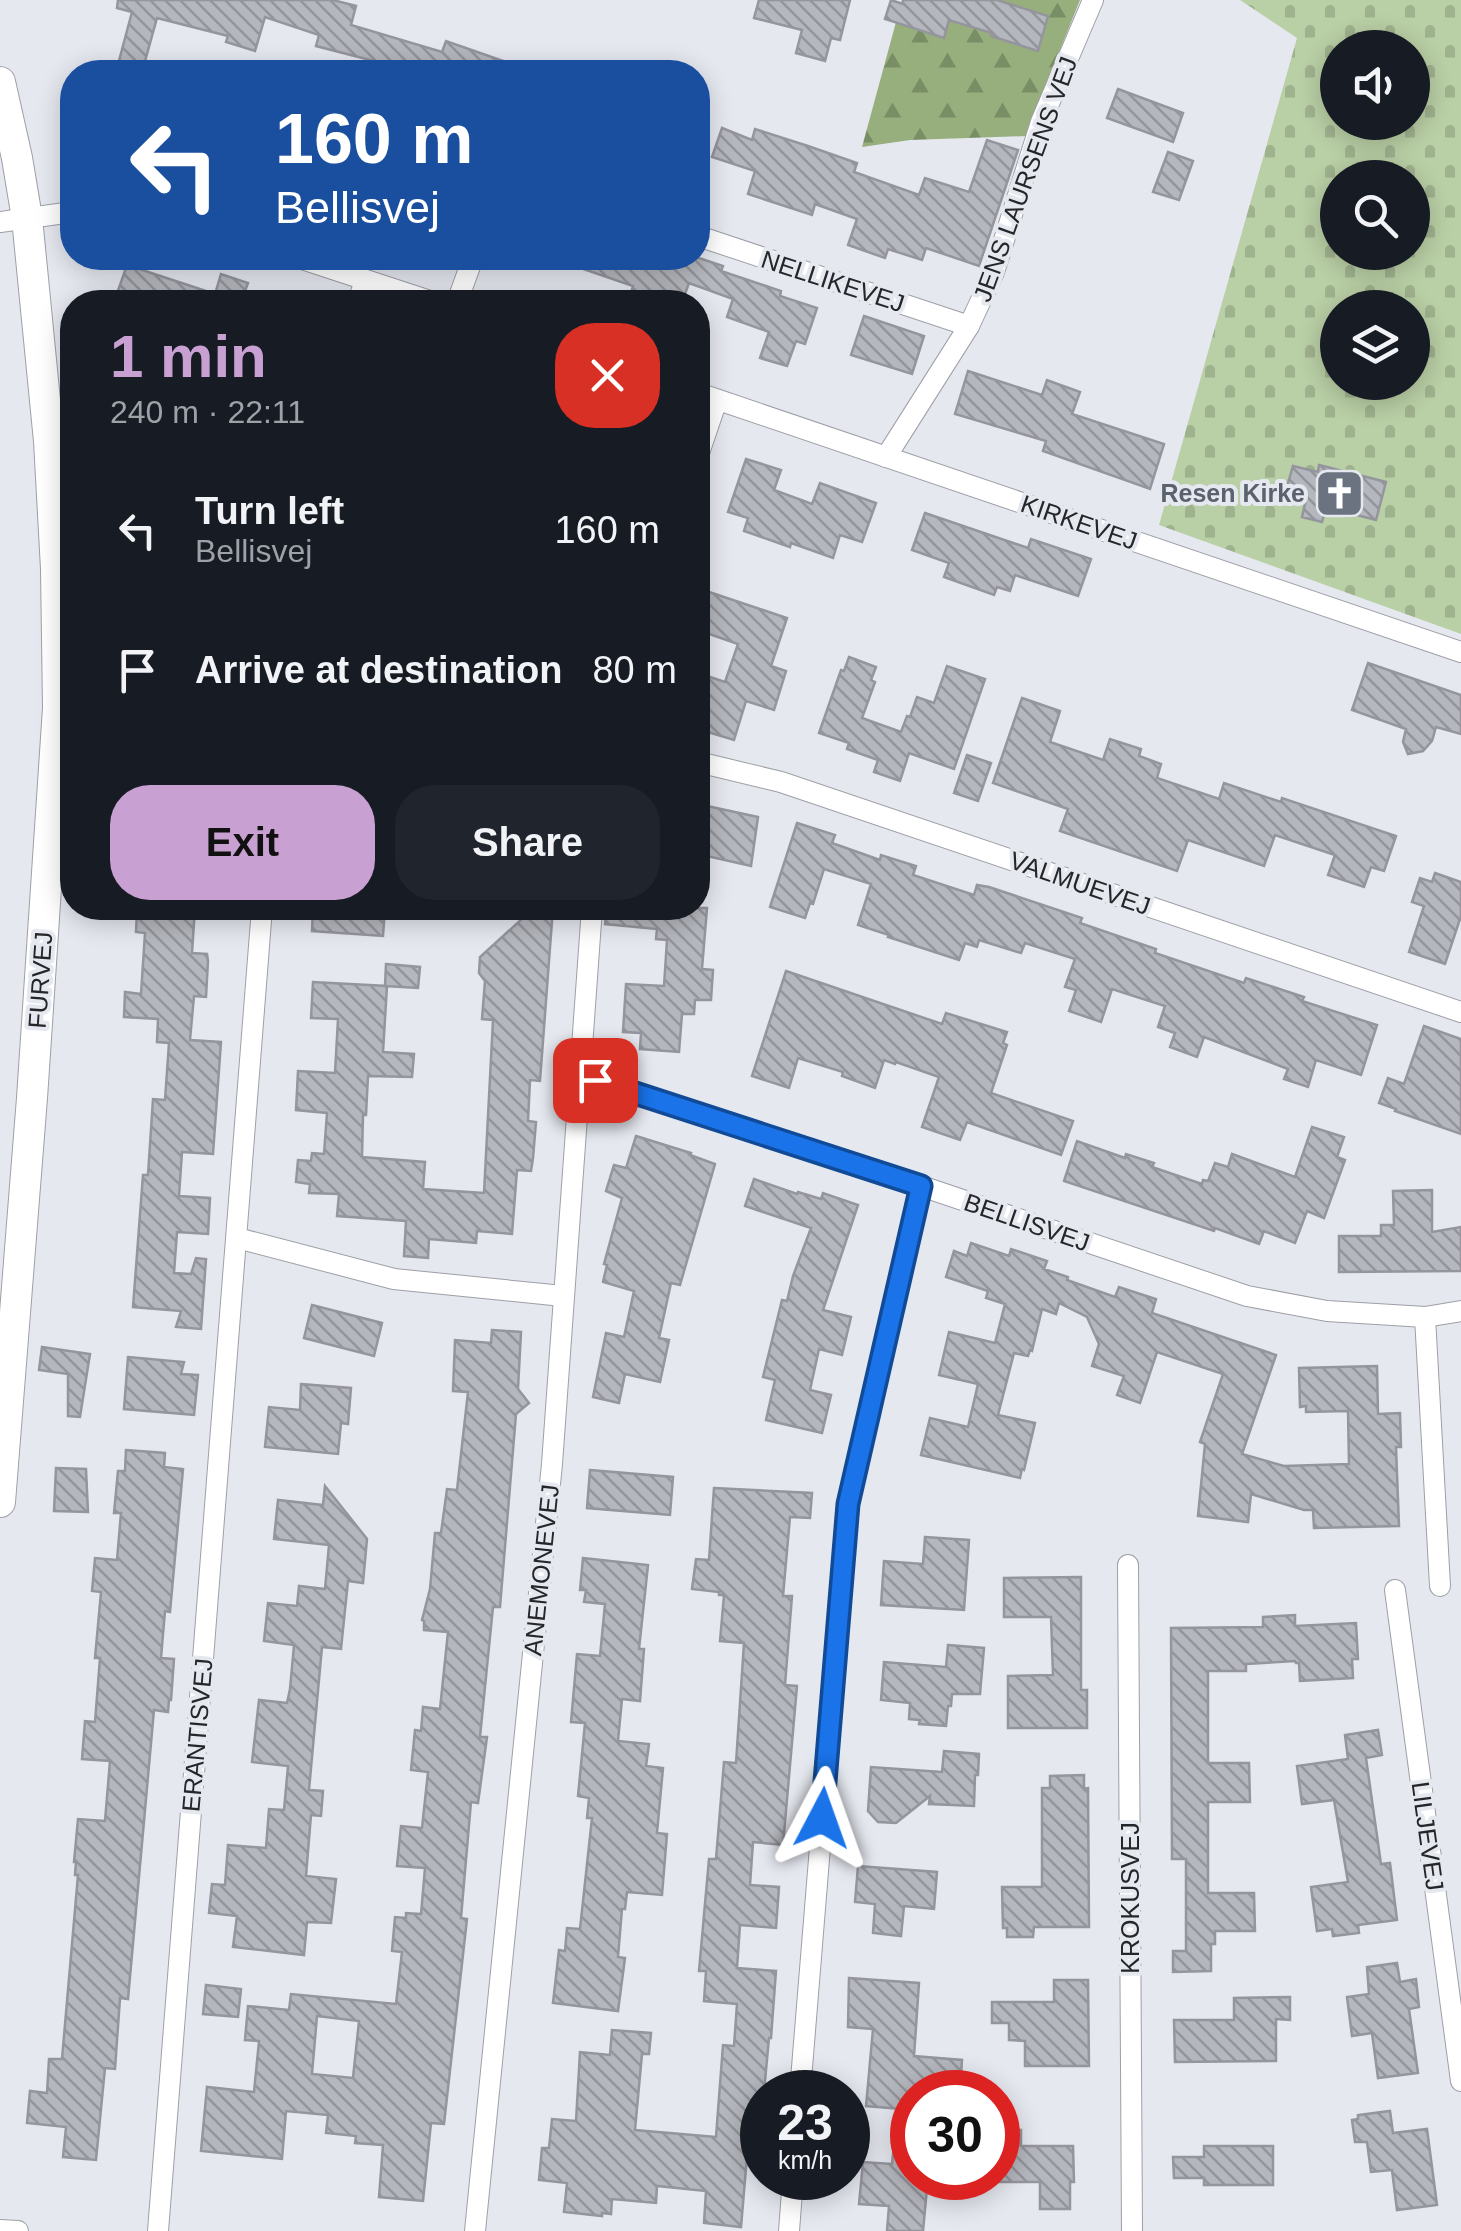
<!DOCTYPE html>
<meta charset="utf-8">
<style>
body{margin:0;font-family:Helvetica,sans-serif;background:#20242c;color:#f1f3f6;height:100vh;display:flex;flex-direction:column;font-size:38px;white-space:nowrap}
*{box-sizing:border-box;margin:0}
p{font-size:32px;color:#9ea1a6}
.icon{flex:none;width:55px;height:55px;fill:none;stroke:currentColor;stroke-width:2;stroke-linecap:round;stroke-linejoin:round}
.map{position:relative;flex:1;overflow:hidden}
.side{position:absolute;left:60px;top:290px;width:650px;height:630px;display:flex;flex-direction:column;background:#171b24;border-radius:40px;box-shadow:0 5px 25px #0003}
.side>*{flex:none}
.top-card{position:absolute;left:60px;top:60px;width:650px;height:210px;border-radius:40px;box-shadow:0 5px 25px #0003;background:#1a4fa0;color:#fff;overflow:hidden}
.buttons{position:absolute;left:1320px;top:30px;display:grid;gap:20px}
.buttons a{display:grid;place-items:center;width:110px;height:110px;border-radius:50%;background:#171b24;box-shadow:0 5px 25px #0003;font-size:50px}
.speed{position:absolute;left:740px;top:2070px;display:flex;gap:20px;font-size:50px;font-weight:700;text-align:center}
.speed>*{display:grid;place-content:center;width:130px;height:130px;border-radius:50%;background:#171b24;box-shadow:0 5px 25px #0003;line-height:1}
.speed small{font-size:25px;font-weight:400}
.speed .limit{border:15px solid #d22;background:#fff;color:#111}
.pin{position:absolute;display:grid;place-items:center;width:85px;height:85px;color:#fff;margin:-42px;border-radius:20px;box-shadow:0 5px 15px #0006}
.me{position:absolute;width:110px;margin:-55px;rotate:4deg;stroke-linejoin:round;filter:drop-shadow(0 0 8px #0008)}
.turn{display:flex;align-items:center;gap:35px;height:210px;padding:0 50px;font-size:45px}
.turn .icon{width:130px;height:130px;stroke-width:2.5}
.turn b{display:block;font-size:70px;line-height:85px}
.round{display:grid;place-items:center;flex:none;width:105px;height:105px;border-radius:40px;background:#20242c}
.headline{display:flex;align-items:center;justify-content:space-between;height:170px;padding:0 50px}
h1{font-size:60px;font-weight:700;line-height:75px;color:#c8a0d2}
.primary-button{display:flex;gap:20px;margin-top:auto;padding:20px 50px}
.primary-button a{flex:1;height:115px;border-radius:40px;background:#c8a0d2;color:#111;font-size:40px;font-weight:700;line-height:115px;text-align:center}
.primary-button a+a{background:#20242c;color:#f1f3f6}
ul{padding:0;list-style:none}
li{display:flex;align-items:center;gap:30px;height:140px;padding:0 50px}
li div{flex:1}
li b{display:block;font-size:38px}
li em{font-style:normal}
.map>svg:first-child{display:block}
.forest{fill:url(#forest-firs)}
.cemetery{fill:url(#cemetery-stones);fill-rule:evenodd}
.building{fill:url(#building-back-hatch);stroke:#94959d;stroke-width:2.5;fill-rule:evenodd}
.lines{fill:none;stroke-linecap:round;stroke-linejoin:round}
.minor-casing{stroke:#9e9fa7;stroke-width:22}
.secondary-casing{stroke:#9e9fa7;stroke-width:32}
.minor{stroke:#fff;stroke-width:20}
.secondary{stroke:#fff;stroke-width:30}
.route-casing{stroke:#114b97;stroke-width:25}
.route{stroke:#1a73e8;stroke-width:18}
.labels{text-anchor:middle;stroke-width:8;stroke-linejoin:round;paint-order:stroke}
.street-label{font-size:25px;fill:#252629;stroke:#e6e8f0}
.worship-label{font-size:25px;font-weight:bold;fill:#5b616d;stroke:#e6e8f0;text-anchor:end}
</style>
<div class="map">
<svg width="1461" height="2231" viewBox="0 0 1461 2231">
<defs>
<pattern id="forest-firs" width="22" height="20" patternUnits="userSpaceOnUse" patternTransform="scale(2.5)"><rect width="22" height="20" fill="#96af7d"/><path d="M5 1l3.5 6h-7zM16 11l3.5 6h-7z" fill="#7a8e66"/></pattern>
<pattern id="cemetery-stones" width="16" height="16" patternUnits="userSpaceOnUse" patternTransform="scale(2.5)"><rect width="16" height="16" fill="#b9cfa5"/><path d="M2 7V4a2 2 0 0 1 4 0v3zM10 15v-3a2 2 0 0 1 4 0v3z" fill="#9fb28e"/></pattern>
<pattern id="building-back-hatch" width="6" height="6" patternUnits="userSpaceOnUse" patternTransform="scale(2.5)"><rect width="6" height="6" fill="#b5b7be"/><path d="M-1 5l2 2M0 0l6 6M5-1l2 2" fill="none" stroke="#93959a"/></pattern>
</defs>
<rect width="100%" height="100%" fill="#e6e8f0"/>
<polygon class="forest" points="902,0 1080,0 1037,107 1028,136 910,140 862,147"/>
<path class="cemetery" d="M1240 0H1461V634L1159 525 1297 38ZM1338 48H1412V122H1338ZM1338 178H1412V252H1338ZM1338 308H1412V382H1338Z"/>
<g class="building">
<polygon points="118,0 333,0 356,6 351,25 442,52 446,41 526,69 526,72 347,72 370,60 316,46 319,35 265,17 255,51 226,42 228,36 157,18 142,72 116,72 132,12 117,8"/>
<polygon points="759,0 850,0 840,40 831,38 825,61 796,53 802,30 754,18"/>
<polygon points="891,0 903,4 903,0 997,0 1048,16 1038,51 991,36 992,33 949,20 944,38 885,19"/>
<polygon points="1118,89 1183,113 1173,142 1107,118"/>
<polygon points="722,128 752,140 755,129 808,146 857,163 854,172 919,195 925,178 969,192 987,140 1018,150 979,266 926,248 922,260 888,249 885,258 848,245 857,219 815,204 812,215 748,194 755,171 712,157"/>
<polygon points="1168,152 1193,161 1179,200 1153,192"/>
<polygon points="561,258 699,258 723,266 721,271 781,291 780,296 817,308 805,344 796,341 787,366 760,358 769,332 727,317 733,299 689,283 682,302 628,302 633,286 560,261"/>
<polygon points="127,265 215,294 221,274 248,283 241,302 114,302"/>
<polygon points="864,316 924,336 912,374 851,355"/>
<polygon points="968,371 1042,395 1047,380 1080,392 1072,414 1164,444 1150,489 1043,451 1046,441 955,414"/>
<polygon points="746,459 781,470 774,490 812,504 820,483 876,503 862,542 840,535 833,558 791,543 790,547 744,531 748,518 728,512"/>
<polygon points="1319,465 1386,482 1376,520 1326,507 1322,522 1302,517 1307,495 1286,490 1293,466 1318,472"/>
<polygon points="925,513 1028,548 1031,539 1091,559 1078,596 1015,575 1010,591 997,587 994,595 944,577 949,563 912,550"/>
<polygon points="706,591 787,618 771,666 786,671 774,710 746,701 734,740 698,729 698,673 725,682 738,644 698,630 698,614"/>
<polygon points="849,657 876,667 871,680 875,682 862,718 901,732 907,716 910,717 917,697 934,703 947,666 985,679 954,769 909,753 900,781 874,772 878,760 847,749 849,743 819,733 841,670 844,671"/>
<polygon points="1368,663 1461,695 1461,734 1436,727 1432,741 1423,751 1408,754 1403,742 1406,729 1352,710"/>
<polygon points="1022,698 1060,711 1050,742 1103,760 1110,739 1141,749 1139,756 1161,764 1157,778 1219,799 1224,783 1281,802 1282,798 1396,836 1384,871 1371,867 1364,887 1328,875 1335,855 1275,835 1264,866 1188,840 1177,871 1060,831 1068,809 993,783"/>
<polygon points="967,755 991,763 978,801 954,793"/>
<polygon points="698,804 758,817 751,866 698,854"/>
<polygon points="797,823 835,835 832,843 880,860 881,855 916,866 913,875 974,895 977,885 989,887 1082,918 1080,923 1156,949 1155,953 1244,983 1246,978 1304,997 1302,1001 1377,1025 1361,1075 1316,1060 1308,1087 1284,1079 1288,1069 1204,1037 1197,1057 1170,1047 1175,1033 1158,1027 1165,1006 1112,989 1101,1022 1069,1011 1076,990 1065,987 1075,959 1025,943 1021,953 979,940 977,947 965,943 959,960 888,937 889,935 858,925 871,884 824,869 813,904 810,903 805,918 770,907"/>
<polygon points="1435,873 1461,882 1461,916 1445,964 1409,952 1424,906 1412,902 1420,878 1432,882"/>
<polygon points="144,908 195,908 192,953 207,954 208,961 206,997 194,996 190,1040 221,1042 213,1154 182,1152 179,1196 210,1198 208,1234 177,1232 174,1273 191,1274 196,1258 206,1259 201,1329 176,1327 181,1311 133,1307 143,1175 148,1175 153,1099 165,1100 169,1043 157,1042 158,1019 124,1017 125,992 141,994 145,933 136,932 137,911 144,911"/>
<polygon points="313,908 385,908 383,936 312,931"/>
<polygon points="534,908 553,908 540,1081 530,1080 528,1121 536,1122 533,1158 531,1171 517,1170 512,1234 477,1231 476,1243 429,1239 428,1258 404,1256 406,1221 337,1216 339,1194 309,1193 310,1184 296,1182 298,1160 311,1161 312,1153 324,1154 327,1113 296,1110 298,1071 335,1073 338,1019 311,1018 313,982 387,986 383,1052 414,1054 412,1077 368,1076 366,1115 363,1115 362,1157 425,1162 423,1189 484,1193 493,1020 482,1019 485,981 479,973 480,957"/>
<polygon points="606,908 707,908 702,969 713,970 711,1000 695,1000 694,1014 682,1014 679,1052 640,1049 641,1033 623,1032 626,984 664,986 667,940 656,939 657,929 605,924"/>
<polygon points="386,964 420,967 418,988 385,986"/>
<polygon points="786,971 942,1024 946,1013 1007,1032 1003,1043 1007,1045 991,1093 1073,1121 1061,1155 967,1122 960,1140 922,1127 939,1077 896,1062 895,1064 884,1060 875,1088 842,1076 843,1072 798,1058 789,1088 752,1076"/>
<polygon points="1424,1026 1461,1039 1461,1134 1395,1111 1396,1109 1379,1103 1388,1078 1404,1084"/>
<polygon points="1312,1127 1344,1137 1337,1157 1345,1160 1324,1218 1307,1211 1295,1243 1264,1231 1259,1244 1215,1228 1214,1231 1064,1181 1077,1141 1125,1158 1126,1154 1154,1163 1152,1167 1202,1184 1203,1180 1208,1181 1215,1163 1228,1167 1232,1154 1295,1177"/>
<polygon points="636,1136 691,1153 690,1155 715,1164 680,1285 671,1283 659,1338 669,1340 660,1382 625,1374 619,1403 593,1397 606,1333 624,1337 634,1291 603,1282 607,1265 604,1264 622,1198 606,1191 614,1165 626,1168"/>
<polygon points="754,1179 797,1194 798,1192 821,1199 823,1193 858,1205 823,1310 851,1317 842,1355 819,1349 810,1390 831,1395 822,1433 766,1420 775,1380 763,1377 782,1300 787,1301 793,1276 811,1228 745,1206"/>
<polygon points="1432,1190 1432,1232 1461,1227 1461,1271 1339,1272 1339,1236 1381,1236 1381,1225 1394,1225 1393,1191"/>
<polygon points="971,1243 1009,1256 1011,1249 1047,1261 1044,1269 1068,1277 1067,1280 1115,1297 1119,1287 1156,1299 1152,1313 1276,1355 1242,1454 1284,1466 1349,1464 1348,1411 1306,1412 1306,1406 1300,1407 1299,1368 1377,1366 1378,1414 1400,1413 1401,1447 1396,1447 1399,1526 1314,1528 1313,1510 1304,1510 1251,1494 1248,1522 1198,1516 1205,1444 1200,1442 1223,1374 1157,1352 1140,1403 1117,1395 1124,1376 1092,1366 1099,1344 1087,1317 1059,1303 1056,1314 1042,1309 1032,1351 1030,1350 1028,1356 1014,1353 998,1415 1035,1423 1024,1470 1022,1469 1020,1478 921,1455 930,1418 968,1427 978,1384 939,1375 949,1332 995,1343 1005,1304 986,1298 988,1291 946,1277 954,1251 967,1256"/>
<polygon points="312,1305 382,1323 374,1356 304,1338"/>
<path d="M492 1330 521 1332 518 1389 529 1403 516 1414 500 1607H493L480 1737H487L478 1803 471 1802 461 1918 467 1919 444 2124 431 2123 423 2201 379 2197 383 2145 355 2143 356 2136 326 2133 328 2115 286 2111 282 2159 201 2151 207 2087 254 2092 259 2041 245 2040 248 2006 289 2010 291 1994 396 2004 402 1952 392 1951 395 1917 406 1918V1913L421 1914 425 1868 397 1866 401 1826 422 1828 428 1772 411 1770 415 1730 421 1731 423 1707 440 1709 448 1632 424 1630V1621L422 1620 430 1589 435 1533H441L447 1489 457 1490 468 1392 453 1391 455 1340 491 1343ZM317 2016 359 2021 353 2078 312 2074Z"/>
<polygon points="42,1347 90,1354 80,1417 68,1416 68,1374 39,1370"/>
<polygon points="128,1357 184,1362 181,1374 198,1375 194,1415 124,1409"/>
<polygon points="301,1384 351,1388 348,1424 341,1423 338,1454 265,1447 269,1407 300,1410"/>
<polygon points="126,1450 165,1453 164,1467 183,1469 170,1612 165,1611 161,1658 174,1659 171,1700 169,1700 168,1712 154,1710 128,1999 120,1998 115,2069 105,2068 96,2160 63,2157 66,2127 27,2123 30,2091 47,2093 49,2059 62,2059 78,1875 75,1875 76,1862 74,1862 78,1819 105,1821 110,1761 82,1759 85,1721 95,1722 100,1658 95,1658 101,1592 92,1591 95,1558 117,1560 121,1513 114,1513 118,1471 125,1471"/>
<polygon points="56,1468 86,1469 88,1512 54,1511"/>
<polygon points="590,1470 673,1477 670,1515 587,1508"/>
<polygon points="325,1486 367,1539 363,1583 348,1581 341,1649 322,1647 309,1790 323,1791 321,1816 311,1815 306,1876 336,1879 331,1923 307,1922 304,1955 233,1947 237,1916 209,1913 212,1884 225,1885 228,1845 266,1848 269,1809 284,1810 288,1766 252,1762 259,1700 287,1703 290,1689 294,1645 264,1641 268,1603 297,1606 299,1586 325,1589 329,1545 274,1539 278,1500 323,1505"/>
<polygon points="714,1488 812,1493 810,1518 790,1517 783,1596 792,1596 785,1685 797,1686 783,1845 753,1842 750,1885 779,1887 776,1928 740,1925 737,1968 776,1971 771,2038 769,2038 764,2092 762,2092 761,2134 749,2133 741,2227 704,2223 706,2191 657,2186 656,2203 612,2199 611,2214 602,2213 602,2216 564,2212 567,2183 539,2180 542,2148 549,2148 552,2119 576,2121 580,2052 610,2055 612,2030 651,2033 649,2054 642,2054 635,2130 716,2137 723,2045 734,2046 737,2004 704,2001 706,1971 699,1971 709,1859 716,1859 724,1762 736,1763 744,1643 720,1641 724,1595 719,1595 719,1592 692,1589 696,1559 709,1560"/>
<polygon points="925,1537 969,1540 964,1610 881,1605 884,1561 923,1564"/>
<polygon points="583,1558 648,1565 639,1649 644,1649 640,1701 622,1699 618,1741 649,1744 646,1766 663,1768 657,1833 667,1834 662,1895 627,1892 625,1909 622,1909 618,1957 625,1958 618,2011 553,2003 559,1950 565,1951 567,1928 580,1929 592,1818 587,1818 589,1798 578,1796 585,1723 571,1722 577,1654 600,1656 605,1604 584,1602 586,1590 580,1590"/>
<polygon points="1081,1577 1081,1690 1087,1690 1087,1728 1008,1728 1008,1676 1053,1675 1051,1617 1004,1617 1004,1578"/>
<polygon points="1295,1615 1295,1626 1356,1623 1358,1659 1352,1659 1353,1678 1300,1681 1299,1663 1296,1663 1295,1661 1246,1664 1246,1671 1208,1671 1208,1763 1249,1763 1250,1802 1208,1802 1208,1893 1254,1893 1255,1931 1215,1931 1215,1944 1211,1944 1211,1971 1173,1972 1173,1951 1186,1951 1186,1859 1172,1859 1171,1628 1263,1627 1263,1617"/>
<polygon points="948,1645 984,1648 980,1694 952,1694 951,1706 948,1706 946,1726 919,1724 920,1720 909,1719 910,1703 881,1700 884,1662 946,1667"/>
<polygon points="1378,1730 1382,1755 1366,1758 1381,1864 1390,1863 1397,1920 1358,1925 1359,1933 1333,1936 1332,1929 1317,1931 1311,1887 1348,1882 1334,1800 1302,1804 1297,1766 1348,1759 1345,1735"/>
<polygon points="944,1751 979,1754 978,1775 975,1775 974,1806 929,1804 930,1796 896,1823 878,1822 868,1811 871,1767 942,1772"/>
<polygon points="1084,1775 1084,1789 1088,1788 1089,1927 1034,1927 1033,1937 1007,1937 1007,1928 1003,1928 1002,1887 1042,1887 1042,1788 1050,1788 1050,1776"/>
<polygon points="858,1866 937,1872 934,1909 904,1906 901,1936 873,1933 875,1904 855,1902"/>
<polygon points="1397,1963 1400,1982 1416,1979 1419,2007 1409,2009 1418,2073 1378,2078 1372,2033 1352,2036 1347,1997 1369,1994 1367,1967"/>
<polygon points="849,1978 919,1983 914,2056 962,2060 960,2090 938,2087 937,2092 912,2092 912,2110 866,2106 873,2029 848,2027"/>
<polygon points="1054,1980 1088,1980 1089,2066 1025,2066 1025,2041 1009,2040 1009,2023 992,2023 992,2002 1054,2002"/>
<polygon points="206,1985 241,1989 238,2017 203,2014"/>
<polygon points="1290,1997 1290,2020 1276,2019 1276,2061 1175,2062 1174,2020 1234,2020 1234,1998"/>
<polygon points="1390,2111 1393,2133 1427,2129 1437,2205 1397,2210 1392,2170 1371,2172 1367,2142 1355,2142 1352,2120 1358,2119 1358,2115"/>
<polygon points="897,2116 912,2117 912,2178 928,2178 923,2231 887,2231 889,2206 859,2204 863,2162 892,2164"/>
<polygon points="998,2130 1021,2130 1021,2146 1073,2146 1074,2182 1070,2182 1070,2209 1040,2209 1040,2182 998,2182"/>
<polygon points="1204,2146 1273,2146 1273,2185 1204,2185 1204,2178 1174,2178 1173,2157 1204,2157"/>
</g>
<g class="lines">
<defs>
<g id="minor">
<polyline points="0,222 72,212"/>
<polyline points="698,236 969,326"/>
<polyline points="299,258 433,302"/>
<polyline points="358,302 365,280"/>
<polyline points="457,302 473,258"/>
<polyline points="698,393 1461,652"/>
<polyline points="698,456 717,400"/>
<polyline points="886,457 969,326 994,272 1041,122 1093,0"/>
<polyline points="698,762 781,782 1461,1012"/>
<polyline points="579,1075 921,1186 1247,1296 1327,1311 1425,1317 1461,1311"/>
<polyline points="237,1238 394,1279 563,1296"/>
<polyline points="1425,1317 1440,1586"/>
<polyline points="1128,1565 1132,2231"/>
<polyline points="1395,1590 1461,2081"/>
<polyline points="800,2092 848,1504 921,1186"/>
<polyline points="0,2230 18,2231"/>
<polyline points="158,2231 262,908"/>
<polyline points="475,2231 552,1464 592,908"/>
<polyline points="789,2231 793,2178"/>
</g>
<polyline id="secondary" points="0,82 17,158 27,218 49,441 56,569 58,708 32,1098 0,1502"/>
</defs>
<use href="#minor" class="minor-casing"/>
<use href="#secondary" class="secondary-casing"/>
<use href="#minor" class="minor"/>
<use href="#secondary" class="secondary"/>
</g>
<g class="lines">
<defs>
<polyline id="route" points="595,1080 921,1186 848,1504 822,1818"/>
</defs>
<use href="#route" class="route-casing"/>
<use href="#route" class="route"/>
</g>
<defs>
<symbol id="church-square" viewBox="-11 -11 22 22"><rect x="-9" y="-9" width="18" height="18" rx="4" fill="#6b7280" stroke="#e6e8f0"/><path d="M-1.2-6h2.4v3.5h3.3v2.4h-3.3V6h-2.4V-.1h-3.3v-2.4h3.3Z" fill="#fff"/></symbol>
</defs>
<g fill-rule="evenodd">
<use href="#church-square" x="1312" y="466" width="55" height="55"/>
</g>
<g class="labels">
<g class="street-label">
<text transform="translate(1025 179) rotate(-70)" y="9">JENS LAURSENS VEJ</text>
<text transform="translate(833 281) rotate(18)" y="9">NELLIKEVEJ</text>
<text transform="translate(1079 522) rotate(19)" y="9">KIRKEVEJ</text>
<text transform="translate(1080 883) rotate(19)" y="9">VALMUEVEJ</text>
<text transform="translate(40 980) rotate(-86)" y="9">FURVEJ</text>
<text transform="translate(1027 1222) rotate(19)" y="9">BELLISVEJ</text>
<text transform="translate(541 1570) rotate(-84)" y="9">ANEMONEVEJ</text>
<text transform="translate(197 1735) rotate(-85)" y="9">ERANTISVEJ</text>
<text transform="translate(1428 1836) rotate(82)" y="9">LILJEVEJ</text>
<text transform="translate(1130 1898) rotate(-90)" y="9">KROKUSVEJ</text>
</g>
<g class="worship-label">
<text x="1305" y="502">Resen Kirke</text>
</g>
</g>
</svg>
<div class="buttons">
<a><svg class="icon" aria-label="sound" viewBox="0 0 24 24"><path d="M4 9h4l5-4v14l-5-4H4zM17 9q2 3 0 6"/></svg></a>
<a><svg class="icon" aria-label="search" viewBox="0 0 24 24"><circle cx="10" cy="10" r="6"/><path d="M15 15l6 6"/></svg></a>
<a><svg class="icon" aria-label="layers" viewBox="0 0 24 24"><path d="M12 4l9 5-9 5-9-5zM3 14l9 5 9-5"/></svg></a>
</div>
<div class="speed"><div>23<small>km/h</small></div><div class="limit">30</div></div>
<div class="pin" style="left:595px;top:1080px;background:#d93025"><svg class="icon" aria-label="arrive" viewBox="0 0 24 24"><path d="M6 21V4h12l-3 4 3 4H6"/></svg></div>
<svg class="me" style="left:822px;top:1818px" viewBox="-20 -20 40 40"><path d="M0-17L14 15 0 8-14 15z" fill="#1a73e8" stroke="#fff" stroke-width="4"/></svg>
<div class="top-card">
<div class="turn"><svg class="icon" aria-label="left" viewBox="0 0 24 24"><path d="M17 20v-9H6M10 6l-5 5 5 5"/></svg><div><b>160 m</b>Bellisvej</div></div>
</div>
<section class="side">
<div class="headline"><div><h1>1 min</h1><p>240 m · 22:11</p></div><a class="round" style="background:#d93025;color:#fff"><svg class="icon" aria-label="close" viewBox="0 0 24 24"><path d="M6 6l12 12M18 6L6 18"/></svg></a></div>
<ul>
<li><svg class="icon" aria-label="left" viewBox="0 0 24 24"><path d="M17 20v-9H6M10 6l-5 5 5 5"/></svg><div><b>Turn left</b><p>Bellisvej</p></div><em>160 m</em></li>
<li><svg class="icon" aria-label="arrive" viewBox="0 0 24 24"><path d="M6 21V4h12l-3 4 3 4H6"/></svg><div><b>Arrive at destination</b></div><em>80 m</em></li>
</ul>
<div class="primary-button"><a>Exit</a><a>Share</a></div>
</section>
</div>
